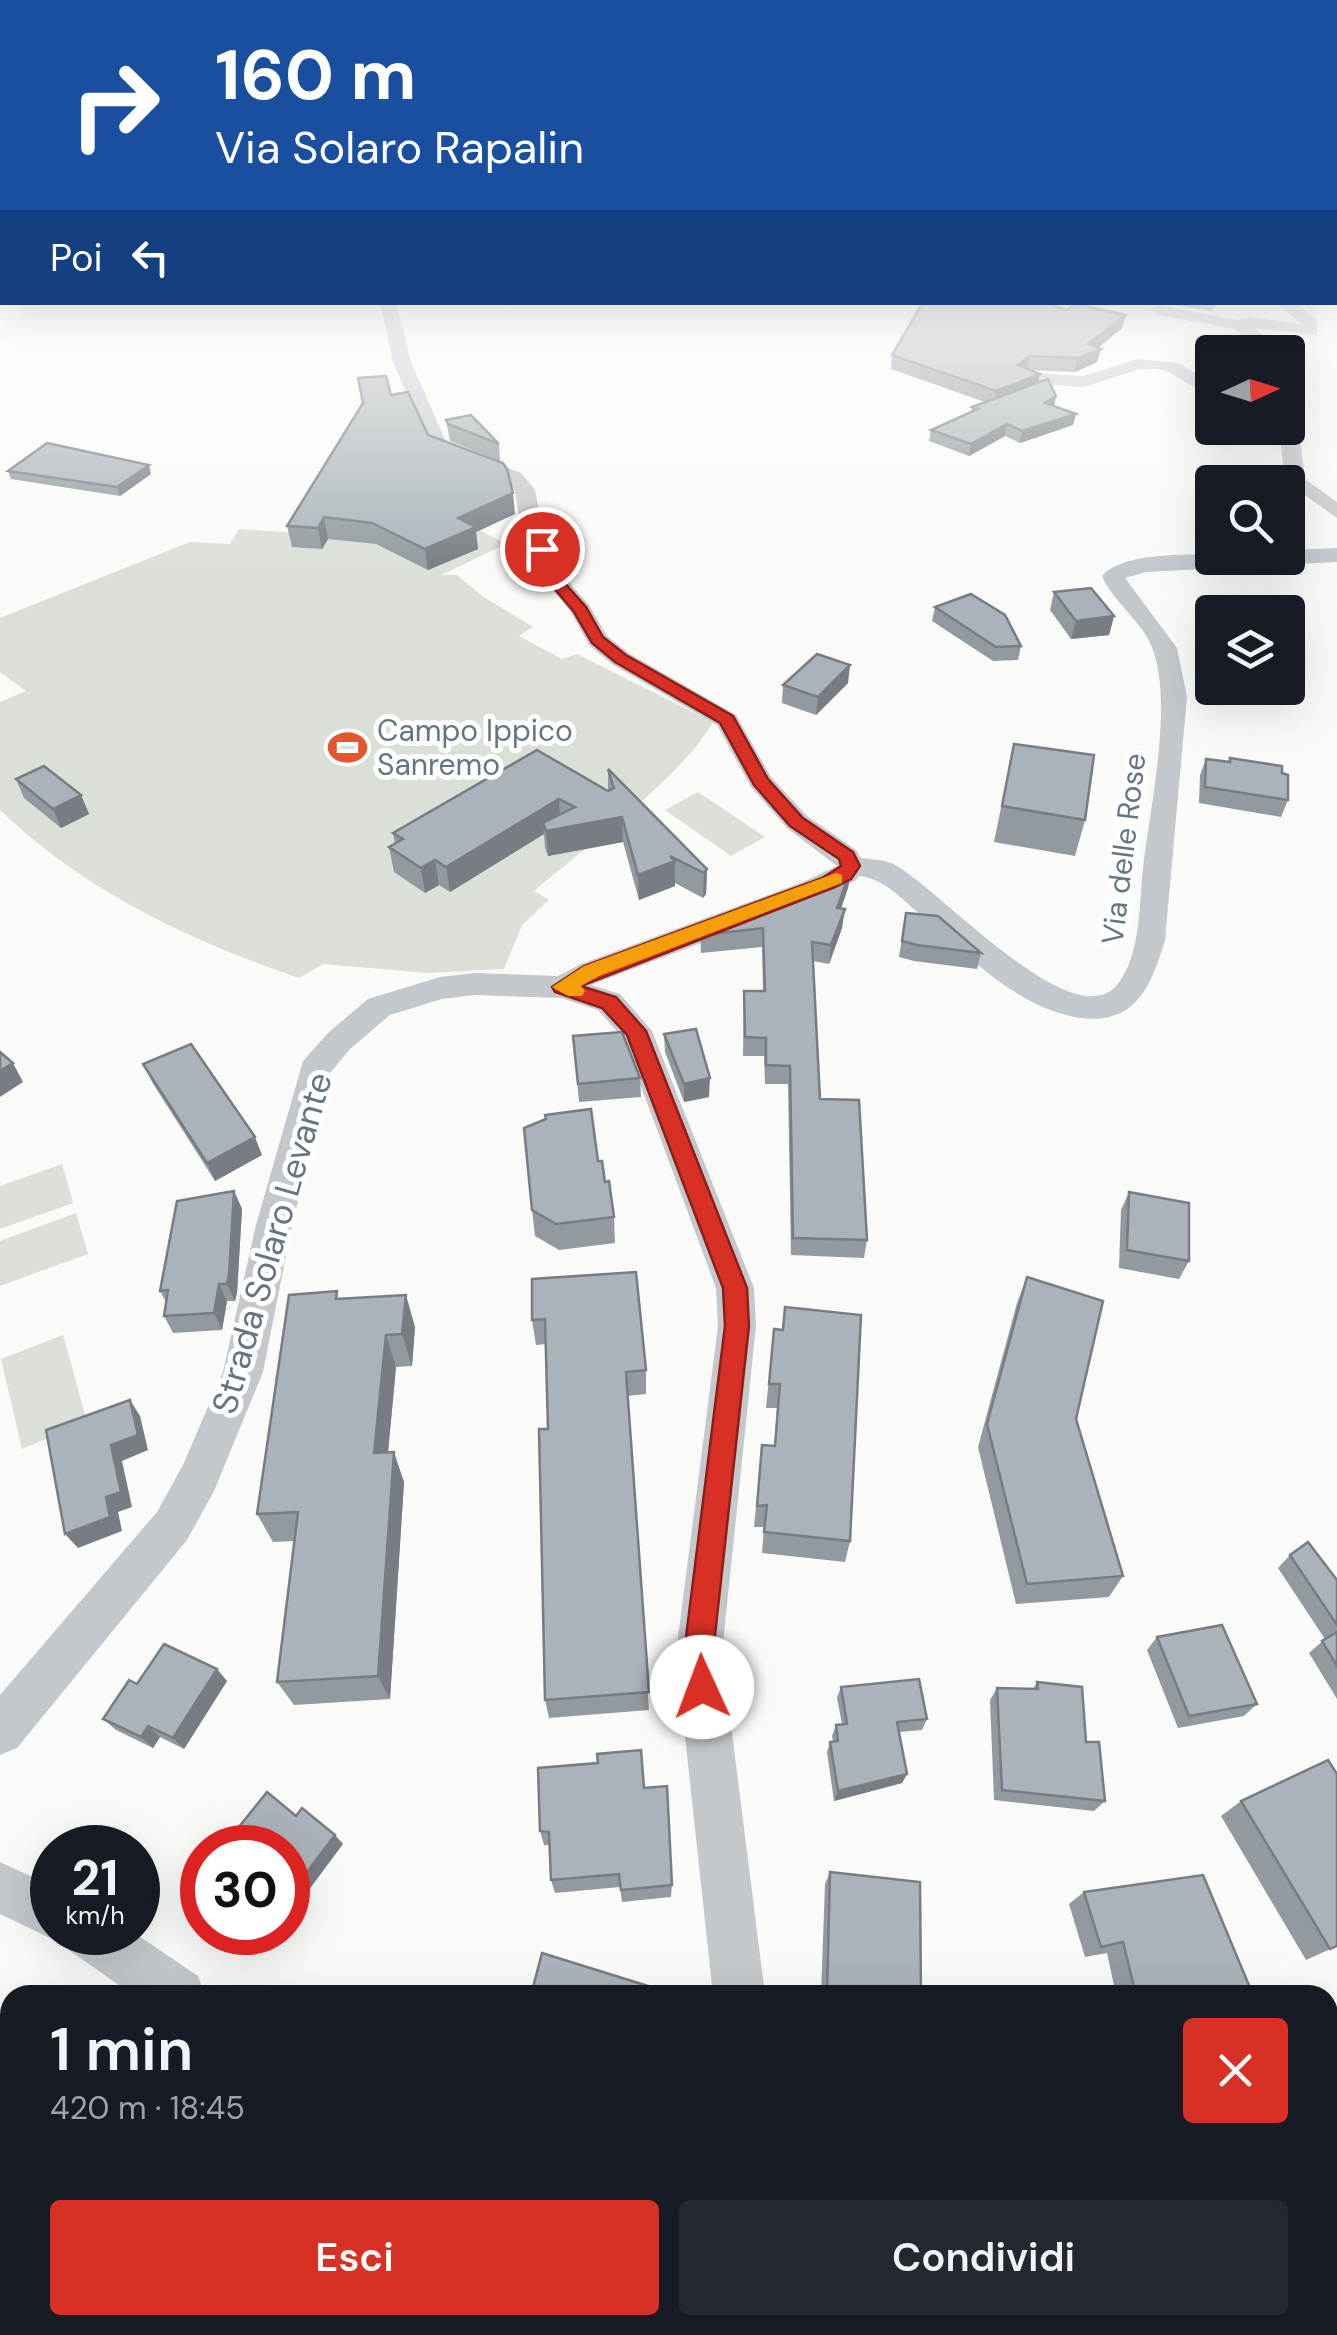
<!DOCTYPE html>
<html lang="it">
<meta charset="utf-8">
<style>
body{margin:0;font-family:"DM Sans",sans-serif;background:#242831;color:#f1f3f6;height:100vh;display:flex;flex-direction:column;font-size:38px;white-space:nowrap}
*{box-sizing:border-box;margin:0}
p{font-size:32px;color:#9ea1a6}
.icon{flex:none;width:55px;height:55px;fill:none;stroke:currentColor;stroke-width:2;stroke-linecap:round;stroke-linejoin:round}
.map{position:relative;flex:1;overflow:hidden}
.panel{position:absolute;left:0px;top:1985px;width:1338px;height:350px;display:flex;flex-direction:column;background:#171b24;border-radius:30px 30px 0 0;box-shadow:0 10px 40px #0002}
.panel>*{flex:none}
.banner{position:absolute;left:0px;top:0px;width:1338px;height:305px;box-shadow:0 10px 40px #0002;background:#1a4fa0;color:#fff;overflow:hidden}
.needle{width:65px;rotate:86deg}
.tools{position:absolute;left:1195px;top:335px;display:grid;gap:20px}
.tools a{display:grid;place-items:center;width:110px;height:110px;border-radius:10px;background:#171b24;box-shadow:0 10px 40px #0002;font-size:50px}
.speed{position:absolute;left:30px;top:1825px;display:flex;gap:20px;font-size:50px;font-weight:700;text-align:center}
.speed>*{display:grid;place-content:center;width:130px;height:130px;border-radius:50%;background:#171b24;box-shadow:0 10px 40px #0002;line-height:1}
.speed small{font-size:25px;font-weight:400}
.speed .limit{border:15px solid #d22;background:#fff;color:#111}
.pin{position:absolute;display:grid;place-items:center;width:85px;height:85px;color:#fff;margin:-42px;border:5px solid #fff;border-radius:50%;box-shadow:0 2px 10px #0007}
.me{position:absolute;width:110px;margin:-55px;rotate:358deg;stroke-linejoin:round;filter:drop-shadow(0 0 8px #0008)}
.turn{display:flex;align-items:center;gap:35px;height:210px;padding:0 50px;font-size:45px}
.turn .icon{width:130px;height:130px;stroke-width:2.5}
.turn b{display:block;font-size:70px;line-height:85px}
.then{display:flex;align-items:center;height:95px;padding:0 50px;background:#0003;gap:20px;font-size:38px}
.round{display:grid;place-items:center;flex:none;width:105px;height:105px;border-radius:10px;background:#242831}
.summary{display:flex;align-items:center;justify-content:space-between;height:170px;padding:0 50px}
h1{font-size:60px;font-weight:600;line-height:75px}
.primary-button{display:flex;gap:20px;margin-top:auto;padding:20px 50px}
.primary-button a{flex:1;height:115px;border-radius:10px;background:#d93025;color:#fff;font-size:40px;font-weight:600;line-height:115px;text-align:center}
.primary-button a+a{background:#242831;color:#f1f3f6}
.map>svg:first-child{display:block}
.green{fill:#dadfd7}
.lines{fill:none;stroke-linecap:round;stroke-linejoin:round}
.minor{fill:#c3c8cc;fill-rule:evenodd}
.wall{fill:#929a9f}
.shaded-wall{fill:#777d82}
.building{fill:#aab3b9;stroke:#777d82;stroke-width:2.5}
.route{fill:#d93025;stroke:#8d1f18;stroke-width:2.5}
.slow{fill:#f59e0b}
.labels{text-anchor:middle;stroke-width:10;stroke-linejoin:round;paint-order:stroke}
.far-poi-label{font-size:30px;fill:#657683;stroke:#fff;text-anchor:start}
.far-street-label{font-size:30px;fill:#657683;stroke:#fff}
.street-label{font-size:35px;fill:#657683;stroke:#fff}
</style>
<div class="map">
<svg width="1337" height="2335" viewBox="0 0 1337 2335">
<rect width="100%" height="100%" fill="#fafaf8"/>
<g class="green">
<path d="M239 529 301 533 480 530 506 544 441 575H457L482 596 533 627 519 636 562 659 577 654 713 722C684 775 583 849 534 891L549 900 522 925 504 969 428 973 323 964 299 978C190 941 83 890 0 810V702L26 691 0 672V618L190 542 230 544Z"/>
<polygon points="698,792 765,837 731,856 665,810"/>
<polygon points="62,1164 73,1203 0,1229 0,1186"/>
<polygon points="76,1213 88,1254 0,1286 0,1241"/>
<polygon points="63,1335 87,1422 22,1449 1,1359"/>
</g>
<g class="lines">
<g class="minor">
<polygon points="1337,254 1337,264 1335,265 1335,255"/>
<path d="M380 302H396L411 362 447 444 521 473 535 490 543 531 566 579 589 605 607 636 630 654 736 715 771 777 807 816 856 850 861 858C871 859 882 860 891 863 934 882 1072 1039 1117 985 1141 955 1139 904 1143 868 1150 807 1173 706 1153 650 1143 621 1114 604 1102 576 1131 543 1245 558 1288 558V550L1337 548V562L1146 572 1125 578 1177 648 1187 697 1165 940C1151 986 1136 1025 1081 1018 1017 1010 963 950 916 911 899 896 882 878 859 876L855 881 823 896 591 985 620 994 652 1031 754 1288 756 1326 722 1653 765 1995H713L676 1653 718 1326 716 1288 623 1038 598 1010 561 998 475 995 442 999 390 1015 350 1049 330 1073 292 1225 263 1372 214 1491 187 1540 17 1748 0 1755V1695L157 1512 183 1465 223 1372 256 1225 303 1061 328 1033 368 999 440 977 475 973 558 976 581 964 803 882 837 866 787 828 751 787 717 725 612 664 589 645 571 612 545 581 521 531 515 491 507 481 432 452 393 362Z"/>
<polygon points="1275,302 1294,302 1317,320 1317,335 1254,328 1284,352 1265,352 1234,329 1158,315 1150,310 1158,305 1238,320 1248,317 1301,324"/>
<polygon points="1138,359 1179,363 1212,385 1212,398 1167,371 1157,369 1140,369 1084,387 1028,383 1019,378 1028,373 1083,376"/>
<polygon points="1288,419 1298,425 1305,479 1337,502 1337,518 1285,481 1279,428 1288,428"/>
<polygon points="0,1862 52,1886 52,1932 133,1932 198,1976 205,1995 133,1995 69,1950 62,1934 52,1939 0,1914"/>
<polygon points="1337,2255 1337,2335 1281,2335 1285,2325 1328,2325 1328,2258"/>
<polygon points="103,2325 166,2325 162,2335 99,2335"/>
<polygon points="635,2325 696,2325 692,2335 631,2335"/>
</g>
</g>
<g class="wall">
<polygon points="1158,302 1219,302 1211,311"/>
<polygon points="1122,328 1098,348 1101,349 1097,362 1075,372 1030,370 1038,383 1056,396 1054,406 1073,425 1020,443 1005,436 969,456 929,441 931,430 971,412 972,407 985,402 891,369 892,355"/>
<polygon points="391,395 428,435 515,514 476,532 478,549 428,570 376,544 328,539 322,549 292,547 287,526"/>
<polygon points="446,420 499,444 500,461 450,441"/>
<polygon points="8,471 151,474 120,496 11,479"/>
<polygon points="1054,592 1114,616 1109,635 1071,639 1050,610"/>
<polygon points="935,607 1021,646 1018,660 993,661 932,621"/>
<polygon points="848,683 816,715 782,703 783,685"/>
<polygon points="1014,744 1085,820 1075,856 994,842"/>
<polygon points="537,750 608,791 608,769 707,869 706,894 703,898 675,883 675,886 639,900 623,842 548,856 545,848 544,834 450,892 439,885 425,893 394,872 389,847 395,844 393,833"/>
<polygon points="1230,758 1282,773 1288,800 1281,817 1199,803 1200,775 1206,759 1228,762"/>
<polygon points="16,779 81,795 89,814 61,828 24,798"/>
<polygon points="851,869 848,888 841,909 842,928 829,964 813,961 820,1099 867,1240 864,1258 791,1255 788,1084 765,1084 764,1056 743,1056 744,991 763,991 762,947 701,953 700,928 790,904 814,892"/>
<polygon points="906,913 981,953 977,969 914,961 899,957"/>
<polygon points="664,1034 709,1097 684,1102 665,1052"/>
<polygon points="573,1036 640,1078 641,1097 579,1102"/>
<polygon points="143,1064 262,1155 215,1181 152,1082"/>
<polygon points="598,1161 614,1217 615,1243 559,1250 535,1236 532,1210"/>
<polygon points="234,1191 242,1209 237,1293 235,1301 227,1301 222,1330 173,1333 164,1316 166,1302 160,1291"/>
<polygon points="1129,1192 1189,1261 1179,1279 1119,1268 1121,1210"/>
<polygon points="1027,1277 1076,1419 1123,1576 1109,1597 1016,1604 978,1447 1017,1303"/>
<polygon points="532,1279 646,1370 646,1394 627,1396 649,1710 549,1718 545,1700 548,1429 546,1344 536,1345 532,1320"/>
<polygon points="340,1299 415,1327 412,1366 396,1367 388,1453 404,1482 390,1699 294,1705 277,1682 295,1541 273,1542 257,1514"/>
<polygon points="785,1307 850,1541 845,1562 762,1553 764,1527 754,1527 760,1468 774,1446 777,1408 766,1408 774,1329 782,1330"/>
<polygon points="1290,1555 1337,1580 1337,1699 1309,1653 1325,1639 1278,1568"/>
<polygon points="1157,1637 1257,1704 1244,1716 1178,1728 1147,1650"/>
<polygon points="227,1681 184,1749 160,1737 153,1748 116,1730 103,1719 137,1684"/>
<polygon points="1037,1682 1086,1742 1105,1801 1094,1811 994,1800 990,1700 997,1688 1033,1689"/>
<polygon points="841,1687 927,1719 922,1730 899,1732 907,1774 902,1783 834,1801 827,1752 830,1742 833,1742 832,1736 836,1725 842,1724 837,1698"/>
<polygon points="644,1788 672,1885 671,1897 622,1902 620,1887 555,1893 551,1880 550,1845 544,1845 540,1831"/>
<polygon points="1241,1801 1337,1946 1306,1960 1221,1816"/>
<polygon points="830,1872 921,1995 821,1995 825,1884"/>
<polygon points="1084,1892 1253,1995 1116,1995 1107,1953 1085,1957 1069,1904"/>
<polygon points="762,2325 836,2325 847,2335 757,2335"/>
<polygon points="1065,2325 1198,2325 1192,2335 1062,2335 1060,2333"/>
</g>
<g class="shaded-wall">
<polygon points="1126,315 1122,328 1092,352 1101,349 1097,362 1075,372 1078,358 1088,344"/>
<polygon points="1029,356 1026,370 1018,365"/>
<polygon points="1040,374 1037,387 994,405 996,391"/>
<polygon points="1056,396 1054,408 1045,403"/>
<polygon points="1076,414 1073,425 1020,443 1022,431"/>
<polygon points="1007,424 1005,436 969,456 971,444"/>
<polygon points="149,465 151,474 120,496 117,487"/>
<polygon points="513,493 515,514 476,532 478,549 428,570 425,549 458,518"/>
<polygon points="324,517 328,539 322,549 318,528"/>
<polygon points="1114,616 1109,635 1071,639 1076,621"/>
<polygon points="850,665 848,683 816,715 818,697"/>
<polygon points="81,795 89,814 61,828 53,809"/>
<polygon points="559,799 560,824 622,817 623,842 548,856 546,831 543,823 544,834 450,892 446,867"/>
<polygon points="435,860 439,885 425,893 421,868"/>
<polygon points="675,861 675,886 639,900 638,875"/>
<polygon points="707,869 706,894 703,898 704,873"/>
<polygon points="851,869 848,888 834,927 837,908"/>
<polygon points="845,909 842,928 829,964 831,945"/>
<polygon points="13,1063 23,1082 0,1097 0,1071"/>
<polygon points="710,1078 709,1097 684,1102 684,1084"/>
<polygon points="255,1137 262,1155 215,1181 207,1163"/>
<polygon points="234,1191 242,1209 237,1293 235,1301 227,1284"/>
<polygon points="219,1284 227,1301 222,1330 214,1313"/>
<polygon points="406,1295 415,1327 412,1366 402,1334"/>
<polygon points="386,1335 396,1367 385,1483 374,1453"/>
<polygon points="130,1400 140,1416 148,1450 122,1461 132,1507 118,1512 122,1531 78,1548 65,1534 106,1497 111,1445"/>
<polygon points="394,1452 404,1482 390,1699 378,1676"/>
<polygon points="217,1669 227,1681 184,1749 173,1738"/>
<polygon points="148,1726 160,1737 153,1748 141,1737"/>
<polygon points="907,1774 902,1783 834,1801 838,1791"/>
<polygon points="335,1835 343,1844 288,1918 288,1897"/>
<polygon points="261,1932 276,1932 263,1951 252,1943"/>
<polygon points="68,2325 91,2325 84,2335 62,2335"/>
</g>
<g class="building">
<polygon points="923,302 1042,302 1067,310 1075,304 1126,315 1088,344 1101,349 1078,358 1029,356 1018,365 1040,374 996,391 892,355"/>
<polygon points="386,376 391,395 408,392 428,435 503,463 507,469 513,493 458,518 476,527 425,549 372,523 324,517 318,528 287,526 363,403 358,378"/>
<polygon points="1048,379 1056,396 1045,403 1076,414 1022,431 1007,424 971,444 931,430 978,409 972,407"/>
<polygon points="471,415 499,444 448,424 446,420"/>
<polygon points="47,443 149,465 117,487 8,471"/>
<polygon points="1091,588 1114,616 1076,621 1054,592"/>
<polygon points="971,594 1005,615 1021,646 996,647 935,607"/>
<polygon points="817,654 850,665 818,697 783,685"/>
<polygon points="1014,744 1094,755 1085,820 1002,806"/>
<polygon points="537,750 608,791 614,788 608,769 707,869 704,873 670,856 675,861 638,875 622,817 546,831 543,823 575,807 559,799 446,867 435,860 421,868 389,847 403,839 393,833"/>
<polygon points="1230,758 1282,766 1282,773 1288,775 1288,800 1205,787 1206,759 1230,762"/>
<polygon points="44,766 81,795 53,809 16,779"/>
<polygon points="851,869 837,908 845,909 831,945 812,942 820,1099 859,1100 867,1240 793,1238 790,1066 766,1065 766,1038 745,1037 744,991 765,991 763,928 702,935 700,928 775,900 790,904 794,893 814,892 818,884"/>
<polygon points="906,913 938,916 981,953 917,945 902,941"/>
<polygon points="696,1029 710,1078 684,1084 664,1034"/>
<polygon points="622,1032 640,1078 578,1084 573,1036"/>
<polygon points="191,1044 255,1137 207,1163 143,1064"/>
<polygon points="0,1052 13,1063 0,1071"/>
<polygon points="591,1109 598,1161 602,1161 605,1182 609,1181 614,1217 556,1224 532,1210 524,1128 546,1119 545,1115"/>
<polygon points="234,1191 229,1275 227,1284 219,1284 214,1313 164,1316 168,1290 160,1291 177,1201"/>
<polygon points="1129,1192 1189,1203 1189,1261 1127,1250"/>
<polygon points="636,1272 646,1370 626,1372 649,1692 545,1700 539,1429 548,1429 545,1319 532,1320 532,1279"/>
<polygon points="1027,1277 1103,1301 1076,1419 1123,1576 1027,1584 987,1424"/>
<polygon points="337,1291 336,1299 406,1295 402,1334 386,1335 374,1453 394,1452 378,1676 277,1682 298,1512 257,1514 289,1295"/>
<polygon points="785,1307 861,1315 850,1541 764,1532 767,1505 757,1506 762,1445 775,1446 780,1384 769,1384 774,1329 783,1330"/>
<polygon points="130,1400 138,1435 111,1445 121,1492 106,1497 110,1517 65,1534 46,1430"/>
<polygon points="1308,1542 1337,1580 1337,1625 1290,1555"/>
<polygon points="1222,1625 1257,1704 1189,1716 1157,1637"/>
<polygon points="1337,1632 1337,1666 1322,1641"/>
<polygon points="164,1644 217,1669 173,1738 148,1726 141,1737 103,1719 129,1680 137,1684"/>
<polygon points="919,1679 927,1719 897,1722 907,1774 838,1791 830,1742 838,1741 836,1725 847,1724 841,1687"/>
<polygon points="1037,1682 1082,1687 1086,1742 1099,1742 1105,1801 1002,1790 997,1688 1038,1689"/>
<polygon points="641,1750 644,1788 667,1786 672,1885 621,1890 619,1874 551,1880 549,1832 540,1831 538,1768 598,1763 597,1754"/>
<polygon points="1328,1760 1337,1774 1337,1946 1330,1949 1241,1801"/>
<polygon points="267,1792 296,1816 302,1808 335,1835 288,1897 288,1848 222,1848"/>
<polygon points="830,1872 920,1882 921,1995 827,1995"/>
<polygon points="1203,1875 1253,1995 1136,1995 1123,1942 1101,1947 1084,1892"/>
<polygon points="240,1932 261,1932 252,1943"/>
<polygon points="542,1953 651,1987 650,1995 531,1995"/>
<polygon points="10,2159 10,2325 68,2325 62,2335 0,2335 0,2172"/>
<polygon points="402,2325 569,2325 564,2335 396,2335"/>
<polygon points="769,2325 836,2325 847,2335 765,2335"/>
<polygon points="1078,2325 1198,2325 1192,2335 1072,2335"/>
</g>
<linearGradient id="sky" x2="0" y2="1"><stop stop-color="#96bcdc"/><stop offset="0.43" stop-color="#fdfdfc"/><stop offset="1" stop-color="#fdfdfc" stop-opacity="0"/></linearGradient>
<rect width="1337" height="572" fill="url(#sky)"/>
<polygon class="route" points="537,546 547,546 562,580 586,607 603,637 626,655 733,716 768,779 803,818 853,852 860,866 851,879 835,887 581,986 616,997 646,1031 747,1288 749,1326 713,1653 718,1687 713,1698 702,1702 692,1698 684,1653 725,1326 723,1288 627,1035 602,1008 555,992 552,987 584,966 822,878 841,866 839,859 790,826 754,785 720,723 615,662 592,643 574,612 548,581"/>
<polygon class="slow" points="836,873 842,875 842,883 599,976 581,986 585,991 582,996 568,996 552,987 584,966"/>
<defs>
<symbol id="stadium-bare" viewBox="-9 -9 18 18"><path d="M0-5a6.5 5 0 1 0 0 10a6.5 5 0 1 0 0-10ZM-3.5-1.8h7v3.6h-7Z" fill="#e4572e" stroke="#fff" stroke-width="2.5" paint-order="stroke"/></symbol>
</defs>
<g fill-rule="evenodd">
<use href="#stadium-bare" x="320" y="720" width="55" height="55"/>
</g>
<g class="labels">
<g class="far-poi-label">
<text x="377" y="741">Campo Ippico<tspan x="377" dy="34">Sanremo</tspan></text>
</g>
<g class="far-street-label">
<text transform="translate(1124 849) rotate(-83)" y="10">Via delle Rose</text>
</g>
<g class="street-label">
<text transform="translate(272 1243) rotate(-74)" y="12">Strada Solaro Levante</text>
</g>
</g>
</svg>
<div class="tools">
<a><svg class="needle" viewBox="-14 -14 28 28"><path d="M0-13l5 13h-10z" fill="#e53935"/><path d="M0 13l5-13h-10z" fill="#9ea1a6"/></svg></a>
<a><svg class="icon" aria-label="search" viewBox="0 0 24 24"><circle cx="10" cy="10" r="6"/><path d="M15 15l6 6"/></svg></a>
<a><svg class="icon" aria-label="layers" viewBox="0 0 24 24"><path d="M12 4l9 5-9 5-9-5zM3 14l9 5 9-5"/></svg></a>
</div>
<div class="speed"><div>21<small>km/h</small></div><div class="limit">30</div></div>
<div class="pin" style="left:542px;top:549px;background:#d93025"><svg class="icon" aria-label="arrive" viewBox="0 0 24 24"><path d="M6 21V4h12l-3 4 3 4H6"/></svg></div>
<svg class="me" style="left:702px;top:1687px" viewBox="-20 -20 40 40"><circle r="19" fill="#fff"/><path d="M0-13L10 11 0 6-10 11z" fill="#d93025"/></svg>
<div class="banner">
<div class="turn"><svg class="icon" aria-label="right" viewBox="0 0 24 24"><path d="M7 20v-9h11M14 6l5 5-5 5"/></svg><div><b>160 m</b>Via Solaro Rapalin</div></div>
<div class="then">Poi<svg class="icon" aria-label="left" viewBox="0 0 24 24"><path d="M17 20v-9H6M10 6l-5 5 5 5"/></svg></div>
</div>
<section class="panel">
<div class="summary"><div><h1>1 min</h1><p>420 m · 18:45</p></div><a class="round" style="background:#d93025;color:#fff"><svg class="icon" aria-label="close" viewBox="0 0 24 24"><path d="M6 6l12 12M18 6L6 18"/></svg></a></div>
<div class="primary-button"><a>Esci</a><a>Condividi</a></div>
</section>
</div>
